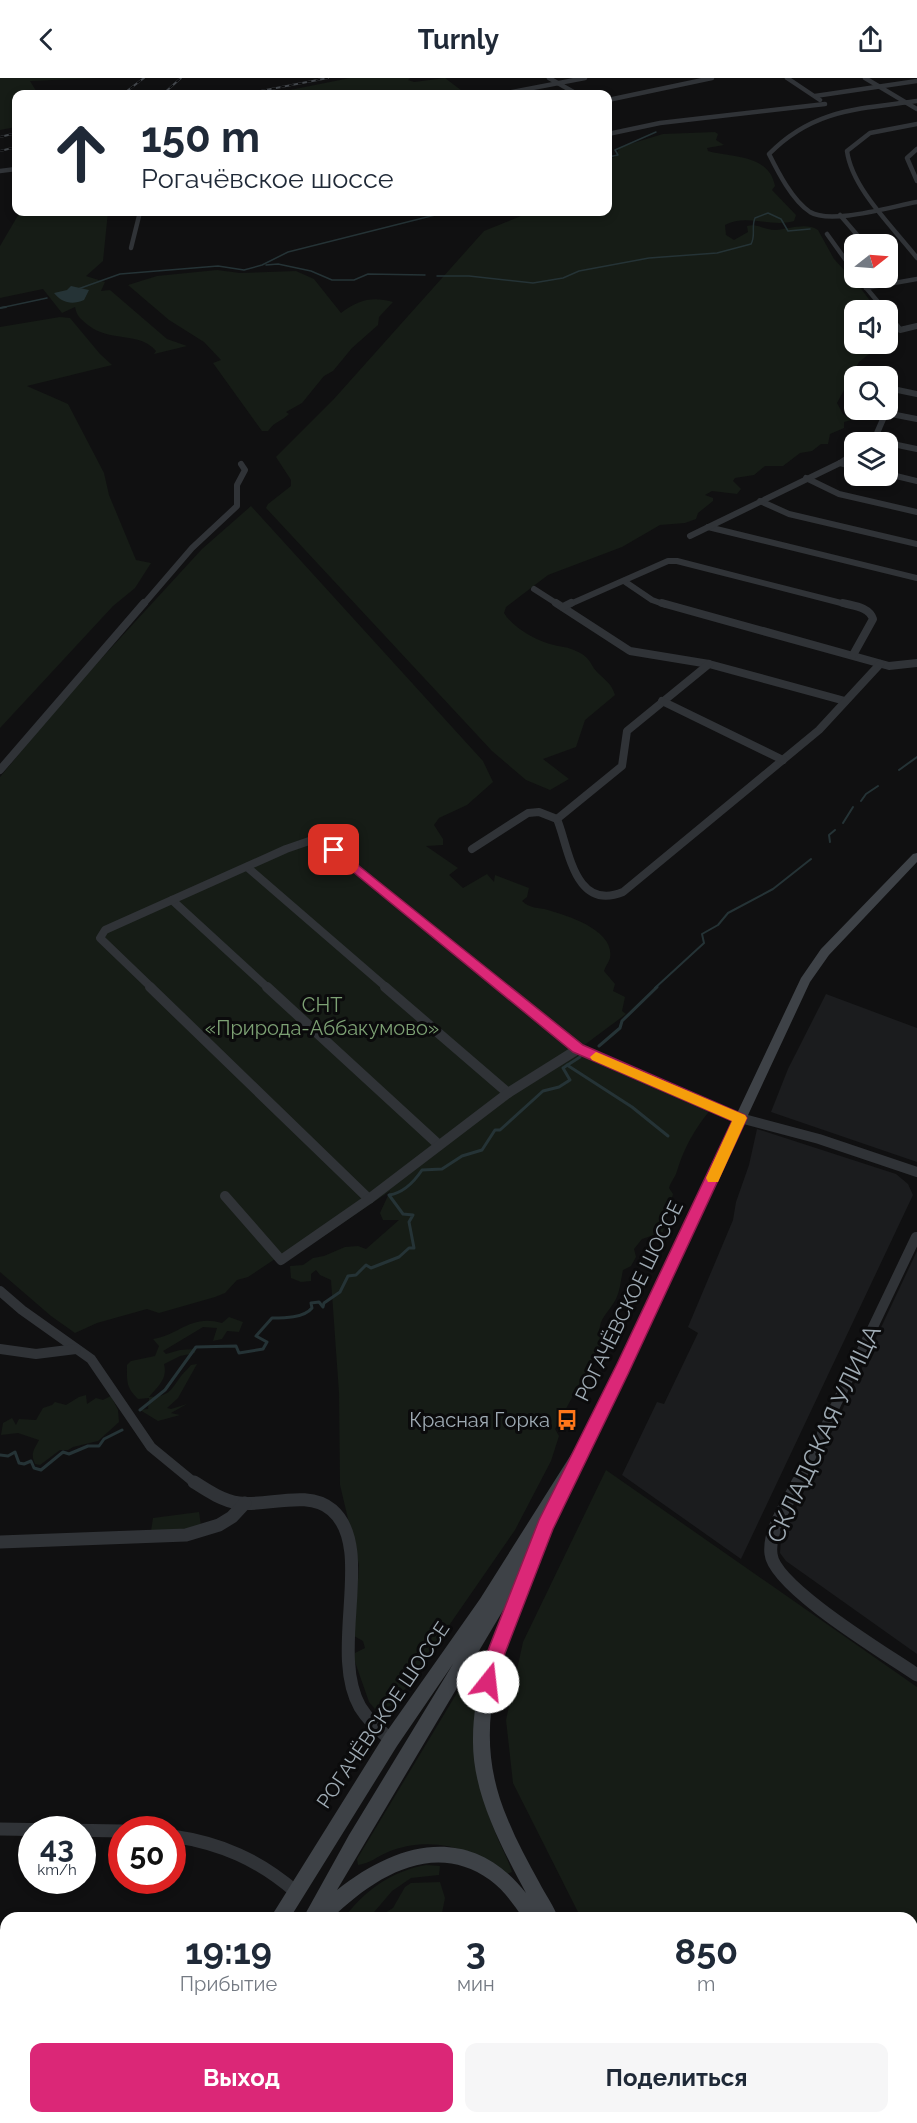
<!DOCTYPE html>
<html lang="ru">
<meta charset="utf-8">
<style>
body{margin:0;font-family:Raleway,sans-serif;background:#f6f6f7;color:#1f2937;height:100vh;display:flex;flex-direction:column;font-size:22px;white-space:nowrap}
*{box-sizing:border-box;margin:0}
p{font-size:20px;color:#747a83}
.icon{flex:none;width:33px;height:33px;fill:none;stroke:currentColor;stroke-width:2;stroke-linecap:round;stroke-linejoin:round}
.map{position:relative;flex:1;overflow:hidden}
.drawer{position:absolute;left:0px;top:1834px;width:918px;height:212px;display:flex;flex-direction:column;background:#fff;border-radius:18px 18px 0 0;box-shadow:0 3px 9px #0003}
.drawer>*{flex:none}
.guide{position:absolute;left:12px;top:12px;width:600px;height:126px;border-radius:12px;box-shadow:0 3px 9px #0003;background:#fff;color:#1f2937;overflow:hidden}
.needle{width:39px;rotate:73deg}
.fabs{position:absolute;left:844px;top:156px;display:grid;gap:12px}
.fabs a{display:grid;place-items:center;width:54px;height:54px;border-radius:12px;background:#fff;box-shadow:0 3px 9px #0003;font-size:30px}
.speed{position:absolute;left:18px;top:1738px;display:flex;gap:12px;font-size:30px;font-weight:700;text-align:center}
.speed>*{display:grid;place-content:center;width:78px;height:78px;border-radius:50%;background:#fff;box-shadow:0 3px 9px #0003;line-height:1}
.speed small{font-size:15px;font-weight:400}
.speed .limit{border:9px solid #d22;background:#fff;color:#111}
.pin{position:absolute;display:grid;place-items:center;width:51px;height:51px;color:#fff;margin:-26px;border-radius:12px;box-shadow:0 3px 9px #0006}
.me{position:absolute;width:66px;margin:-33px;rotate:16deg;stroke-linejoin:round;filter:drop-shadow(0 0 4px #0008)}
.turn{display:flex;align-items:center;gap:21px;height:126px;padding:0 30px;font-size:27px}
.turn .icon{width:78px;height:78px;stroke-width:2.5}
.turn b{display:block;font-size:42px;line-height:51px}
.eta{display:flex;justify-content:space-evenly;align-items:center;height:102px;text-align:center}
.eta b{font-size:36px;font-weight:700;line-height:42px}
.cta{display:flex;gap:12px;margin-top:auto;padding:12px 30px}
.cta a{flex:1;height:69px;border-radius:12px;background:#db2777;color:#fff;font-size:24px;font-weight:700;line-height:69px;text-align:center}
.cta a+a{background:#f6f6f7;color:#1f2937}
header{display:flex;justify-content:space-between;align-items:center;height:78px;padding:0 30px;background:#fff;font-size:27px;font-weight:700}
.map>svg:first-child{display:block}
.built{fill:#1b1c1e}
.green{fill:#161c16}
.water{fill:#253336}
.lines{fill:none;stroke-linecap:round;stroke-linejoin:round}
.stream-far2{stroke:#253336;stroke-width:1.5}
.stream-far1{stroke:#253336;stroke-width:2}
.stream{stroke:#253336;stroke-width:3}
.street-far4{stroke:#303337;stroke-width:4.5}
.street-far3{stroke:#303337;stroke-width:6}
.street-far2{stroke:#303337;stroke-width:8}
.street-far1{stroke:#303337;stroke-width:10}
.street{stroke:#303337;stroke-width:13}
.secondary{fill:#3e4247;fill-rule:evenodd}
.rail-casing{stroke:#43474c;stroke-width:2}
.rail{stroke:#0b0b0c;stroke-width:1.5;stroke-dasharray:4.5;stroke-linecap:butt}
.route{fill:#db2777;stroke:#8e194d;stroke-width:1.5}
.slow{fill:#f59e0b}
.labels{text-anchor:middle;stroke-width:6;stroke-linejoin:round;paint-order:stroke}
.park-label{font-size:20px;fill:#7da174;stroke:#0b0b0c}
.street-label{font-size:20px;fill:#9fabb4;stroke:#0b0b0c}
.poi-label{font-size:20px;fill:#9fabb4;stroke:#0b0b0c;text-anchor:end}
.near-street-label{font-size:24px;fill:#9fabb4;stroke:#0b0b0c}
</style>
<header><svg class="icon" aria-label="back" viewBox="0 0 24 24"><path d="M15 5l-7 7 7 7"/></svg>Turnly<svg class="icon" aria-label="share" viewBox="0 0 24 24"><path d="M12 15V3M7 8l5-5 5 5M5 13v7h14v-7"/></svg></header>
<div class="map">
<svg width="917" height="2045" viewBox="0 0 917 2045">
<rect width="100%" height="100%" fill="#101011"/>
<g class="built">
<polygon points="826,916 917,950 917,1084 771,1034 788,991"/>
<polygon points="757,1051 896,1096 908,1106 913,1117 741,1481 622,1397 657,1324 664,1326 698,1255 688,1249 733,1142 736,1124 749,1087"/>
<polygon points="917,1173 917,1576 786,1483 780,1475 781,1462"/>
</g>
<g class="green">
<polygon points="0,0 100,0 30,3 38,16 16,16 16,49 0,52"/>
<polygon points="350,0 410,0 408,2 414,4 445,0 466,16 270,16"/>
<path d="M715 54 718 56 716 62 724 67 707 70 708 73C733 80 769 76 775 108L772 112 796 137 794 143C771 150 747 135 725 147L726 157 734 162 748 154 747 148C757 145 764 152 775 152 788 151 807 144 818 152L834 181 859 208 877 232H855V266H874L873 273 859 284 837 325 843 336 851 342 844 344V350L830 356 828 366H821L812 373 800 375 783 388H765L754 397 735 400 733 403 741 411 737 416 712 413 705 417 713 420V423L698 435 696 441 685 445 660 447 622 469 548 497 506 529 504 535C513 550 537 563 554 567 561 569 569 569 576 573 592 580 589 586 598 595 605 602 612 606 615 617L585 642 576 669 543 681 569 701 550 712 526 702 492 673 266 430 268 426 291 408V402L276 379 333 322 484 153 521 138V136H515L513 134H608V81L615 79 620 69 663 56Z"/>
<path d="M20 134H108L103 183 86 198 105 204 101 213 110 212 167 261 187 268 154 276 156 273C140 253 110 265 88 247 81 241 77 239 75 229L62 235 43 211 0 220V168Z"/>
<path d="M217 192 240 195 296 193 314 201 341 235C358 222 372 218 393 224L379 239 378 247 352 270 333 293 324 298 302 325 286 334 289 336C281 344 276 342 268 353H262L213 285 221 282 204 264 169 242 128 207 157 198Z"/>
<polygon points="60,239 70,240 100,276 112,287 27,308 68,326 104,395 109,417 136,482 151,485 135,510 113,528 0,650 0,249"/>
<path d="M251 428 483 683 493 704 467 727 439 740 434 747 443 761V767L426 768 458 790 449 797 463 810 487 796 494 804 495 797 529 810 527 819 522 823C530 831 538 829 548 832 568 838 615 852 610 880 609 884 605 889 604 893L615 906 613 913 625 919 622 933 626 936 583 968 711 1031C695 1050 684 1070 677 1093 675 1100 671 1103 669 1110L673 1116 663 1154 642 1161 634 1171 636 1179 631 1188 623 1192C621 1201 620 1213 616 1221 605 1240 596 1241 601 1266L555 1351 559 1358 551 1383 515 1452 394 1627 375 1631 369 1624 354 1581 355 1575 365 1570 363 1563 354 1558 359 1487 340 1407 339 1315 331 1202 320 1197 316 1192 311 1196V1203L301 1204 291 1200 290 1188 303 1187 313 1180 324 1178 345 1169 358 1168 366 1171 399 1142H383L380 1135 390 1113 281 1187 275 1181 248 1199 237 1202 225 1215 215 1219 159 1235 147 1231 97 1245 75 1255 51 1238 0 1194V699L66 619 202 471Z"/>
<path d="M229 1239 243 1244 239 1254 227 1253 222 1261 213 1263 217 1250 203 1249 163 1273 166 1276 180 1272 195 1271V1275L180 1278 164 1286C168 1301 158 1308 149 1319 170 1318 170 1313 181 1298 184 1294 188 1291 191 1287L197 1286 178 1320 167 1330 171 1331 187 1326 171 1335 180 1337 158 1343 140 1332 148 1331 149 1320 138 1321C126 1309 127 1304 127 1287L131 1283 155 1278 159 1268 153 1261C180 1257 190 1236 222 1245Z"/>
<path d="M86 1317 87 1326 96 1320 103 1322 111 1318 118 1332 119 1344 98 1363 73 1369 68 1372H60L40 1387 35 1386C30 1375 34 1372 39 1362L18 1355 1 1357 3 1345 12 1340 16 1347 19 1341 36 1342 43 1330 52 1327 55 1324 66 1327 79 1319Z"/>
<polygon points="606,1392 917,1609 917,2045 722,2045 716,2040 912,2040 912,1840 581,1840 513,1705 506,1642 523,1564"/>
<polygon points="199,1434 201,1448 185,1452 151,1453 153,1440"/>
<path d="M485 1573 487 1577C469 1636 471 1694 494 1751 499 1766 508 1780 512 1794L507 1796C473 1770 430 1757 388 1774 378 1778 369 1786 358 1787L357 1781 481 1575Z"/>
<path d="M426 1787 440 1788 439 1797 411 1800 392 1813 369 1840H344C365 1812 392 1793 426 1787Z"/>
<polygon points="440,1804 445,1820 441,1840 377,1840 393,1830 405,1809 411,1805"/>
<polygon points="314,2040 449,2040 457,2045 312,2045"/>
</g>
<path class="water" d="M71 208 89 212 84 222C72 227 62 225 54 215L67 212Z"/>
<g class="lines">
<g class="stream-far2">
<polyline points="608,79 618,77 615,72 656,54"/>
<polyline points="266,187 278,186 311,193 332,202 354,202 368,196 425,197"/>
<path d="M437 198H469L533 205 563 200 579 193 649 180 717 175 751 166C756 158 751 149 755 140L768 135 781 141 788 153 810 151"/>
<polyline points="78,211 120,196 218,188 244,192 262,187 288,174 447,134"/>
<polyline points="0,230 47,220"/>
</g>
<g class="stream-far1">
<polyline points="0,230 6,229"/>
<polyline points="899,692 917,679"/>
<polyline points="861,723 866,716 878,708"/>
<polyline points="843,745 853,729"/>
<polyline points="830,764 829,757 835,752"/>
<polyline points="655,910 704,865 702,856 718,847 728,835 773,811 811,781"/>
</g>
<g class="stream">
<polyline points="599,968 620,950 622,943 657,909"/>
<polyline points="567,987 632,1029 668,1058"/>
<path d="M140 1332 165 1312 196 1269 236 1268 239 1275 263 1271 267 1264 256 1258 272 1240C284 1240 304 1240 312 1230L311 1225 319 1224 323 1229 324 1225 340 1214 348 1198 356 1197 366 1187 371 1190 399 1179 409 1170H414L409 1144 413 1137 403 1136 389 1117C403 1115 414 1104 422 1092L442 1091 462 1078 482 1072 495 1052H500L543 1013 559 1009 570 1002 563 990 580 979"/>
<polyline points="0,1377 8,1378 15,1374 19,1385 24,1386 31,1383 34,1390 41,1392 63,1374 69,1376 88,1368 99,1368 104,1361 122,1352"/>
</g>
<g class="street-far4">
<polyline points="549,0 577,16"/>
<polyline points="787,0 820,22"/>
<polyline points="865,0 917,31"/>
<polyline points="501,16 585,0"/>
<polyline points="815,18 917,3"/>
<polyline points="608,22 712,0"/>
<path d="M917 23C858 31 813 31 769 76 778 94 792 122 810 134 831 147 893 128 917 124"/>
<path d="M917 46 870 55 847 73C852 111 894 150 917 180"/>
<polyline points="608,56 660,45 825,26"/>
<polyline points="917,71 907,80 917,103"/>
<polyline points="0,93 16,91"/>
<polyline points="840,137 865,166"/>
<polyline points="827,156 855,195"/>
<polyline points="131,170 140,134"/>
<polyline points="858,200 883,230"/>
<polyline points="866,210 917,201"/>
</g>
<g class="street-far3">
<polyline points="881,229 884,232"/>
<polyline points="888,237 900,252 917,248"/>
<polyline points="888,310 917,316"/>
<polyline points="888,330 896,312"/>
<polyline points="886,335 917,341"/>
<polyline points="870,364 874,362 887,332"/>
<polyline points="888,365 917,371"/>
<polyline points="840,385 855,389"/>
<polyline points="888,396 917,403"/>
<polyline points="806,400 839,416 917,434"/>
<polyline points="760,423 789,436 917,466"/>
<polyline points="708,449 917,500"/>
<polyline points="690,458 840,385 855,375"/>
<polyline points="624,503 652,522 666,527"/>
<polyline points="534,511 559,527"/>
<polyline points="143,527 192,470 237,428 237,407 245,392 241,386"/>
<polyline points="568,527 668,483 677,483 849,527"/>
</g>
<g class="street-far2">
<polyline points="556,525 630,573 709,586 845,623"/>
<polyline points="662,525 889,588 917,585"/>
<path d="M843 525C854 528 869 529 873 541L853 577"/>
<polyline points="563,529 571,525"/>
<path d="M709 586 627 653 622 688 557 741C569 770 574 834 623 814L819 652 880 586"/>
<polyline points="662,623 783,682"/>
<polyline points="0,692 144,525"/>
<polyline points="472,771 528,735 539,734 557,741"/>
<polyline points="247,789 387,910"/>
<polyline points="172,822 268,910"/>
<polyline points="152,910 100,860 105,852 286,771 315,761 323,763 503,910"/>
</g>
<g class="street-far1">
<polyline points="150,909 369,1121"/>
<polyline points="267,909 439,1067"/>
<polyline points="385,909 508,1015"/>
<polyline points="502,909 578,971 740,1040 819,1061 917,1094"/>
<polyline points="225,1118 281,1182 369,1121 508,1015 578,971"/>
<polyline points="0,1213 22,1232 91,1281 151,1369 196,1406"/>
<polyline points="0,1271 36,1276 76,1271"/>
<polyline points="798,1406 916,1159"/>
</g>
<g class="street">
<path d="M194 1404C208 1413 223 1423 239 1425 267 1429 308 1411 332 1432 376 1470 328 1573 360 1629 368 1642 379 1652 391 1662"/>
<path d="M798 1404C788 1425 768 1452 771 1476 774 1509 888 1577 917 1597"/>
<polyline points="0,1464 186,1457 219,1447 232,1439 245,1425"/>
<polyline points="0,1751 122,1753"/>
<path d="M172 1758C221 1765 259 1782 296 1814"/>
</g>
<g class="secondary">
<path d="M917 775V784L829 877 810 904 628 1295 589 1374 569 1406 572 1411 570 1416 538 1473 542 1478C505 1569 466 1645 508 1742 517 1764 528 1784 539 1804 545 1816 554 1828 558 1840H523C514 1827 504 1812 490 1802 434 1761 374 1799 332 1840H303L349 1757 453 1586 397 1668 290 1840H271L274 1834 385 1656 480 1521 579 1364 618 1287 801 900 821 871 913 776ZM508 1524C490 1568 473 1613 473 1661 472 1715 501 1768 526 1815 471 1745 398 1763 337 1812Z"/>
<polygon points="121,2040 143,2040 141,2045 119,2045"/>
<polygon points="193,2040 212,2040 210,2045 191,2045"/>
<rect x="626" y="2040" width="18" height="5"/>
<polygon points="663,2040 684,2040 686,2045 665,2045"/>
</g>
<defs>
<g id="rail">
<polyline points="123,16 144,0"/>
<polyline points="163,16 181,0"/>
<polyline points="245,16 328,0"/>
<polyline points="0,59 16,55"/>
<polyline points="0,73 16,69"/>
</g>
</defs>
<use href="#rail" class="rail-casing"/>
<use href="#rail" class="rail"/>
</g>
<polygon class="route" points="334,768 583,967 745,1037 747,1040 628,1296 553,1451 505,1575 494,1610 488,1613 481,1610 479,1604 487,1575 539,1442 617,1286 732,1043 573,974 330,775 328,772"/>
<polygon class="slow" points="596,974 745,1037 747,1040 718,1104 708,1104 706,1100 732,1043 592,982 590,979"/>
<defs>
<symbol id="bus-bare" viewBox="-9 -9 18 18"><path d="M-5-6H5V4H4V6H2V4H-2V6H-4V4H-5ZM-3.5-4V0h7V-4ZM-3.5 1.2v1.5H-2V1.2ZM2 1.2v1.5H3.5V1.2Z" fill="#ff771a" stroke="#0b0b0c" stroke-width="2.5" paint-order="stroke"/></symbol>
</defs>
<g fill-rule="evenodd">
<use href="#bus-bare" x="552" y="1327" width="30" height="30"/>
</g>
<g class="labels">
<g class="park-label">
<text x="322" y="934">СНТ<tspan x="322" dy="23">«Природа-Аббакумово»</tspan></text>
</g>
<g class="street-label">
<text transform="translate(629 1223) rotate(-64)" y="7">РОГАЧЁВСКОЕ ШОССЕ</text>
<text transform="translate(383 1637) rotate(-56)" y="7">РОГАЧЁВСКОЕ ШОССЕ</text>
</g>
<g class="poi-label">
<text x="550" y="1349">Красная Горка</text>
</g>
<g class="near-street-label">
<text transform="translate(824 1356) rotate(-65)" y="8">СКЛАДСКАЯ УЛИЦА</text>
</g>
</g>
</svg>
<div class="fabs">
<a><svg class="needle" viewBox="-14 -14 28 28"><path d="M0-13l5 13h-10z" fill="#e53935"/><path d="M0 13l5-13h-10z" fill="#747a83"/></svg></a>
<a><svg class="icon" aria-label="sound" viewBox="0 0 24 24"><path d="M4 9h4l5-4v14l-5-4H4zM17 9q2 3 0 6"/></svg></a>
<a><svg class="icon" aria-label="search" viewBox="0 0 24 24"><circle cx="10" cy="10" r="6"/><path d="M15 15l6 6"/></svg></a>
<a><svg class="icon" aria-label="layers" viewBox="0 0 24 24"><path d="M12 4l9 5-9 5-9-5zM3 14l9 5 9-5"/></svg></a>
</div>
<div class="speed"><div>43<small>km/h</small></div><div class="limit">50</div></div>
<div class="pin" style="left:334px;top:772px;background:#d93025"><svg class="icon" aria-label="arrive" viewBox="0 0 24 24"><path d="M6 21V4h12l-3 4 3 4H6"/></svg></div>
<svg class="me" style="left:488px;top:1604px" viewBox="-20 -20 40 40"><circle r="19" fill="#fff"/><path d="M0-13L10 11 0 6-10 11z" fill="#db2777"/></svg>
<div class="guide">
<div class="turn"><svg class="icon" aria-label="ahead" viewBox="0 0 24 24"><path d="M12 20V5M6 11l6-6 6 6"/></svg><div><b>150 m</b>Рогачёвское шоссе</div></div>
</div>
<section class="drawer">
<div class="eta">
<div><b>19:19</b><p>Прибытие</p></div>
<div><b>3</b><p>мин</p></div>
<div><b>850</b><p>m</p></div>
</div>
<div class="cta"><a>Выход</a><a>Поделиться</a></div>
</section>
</div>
